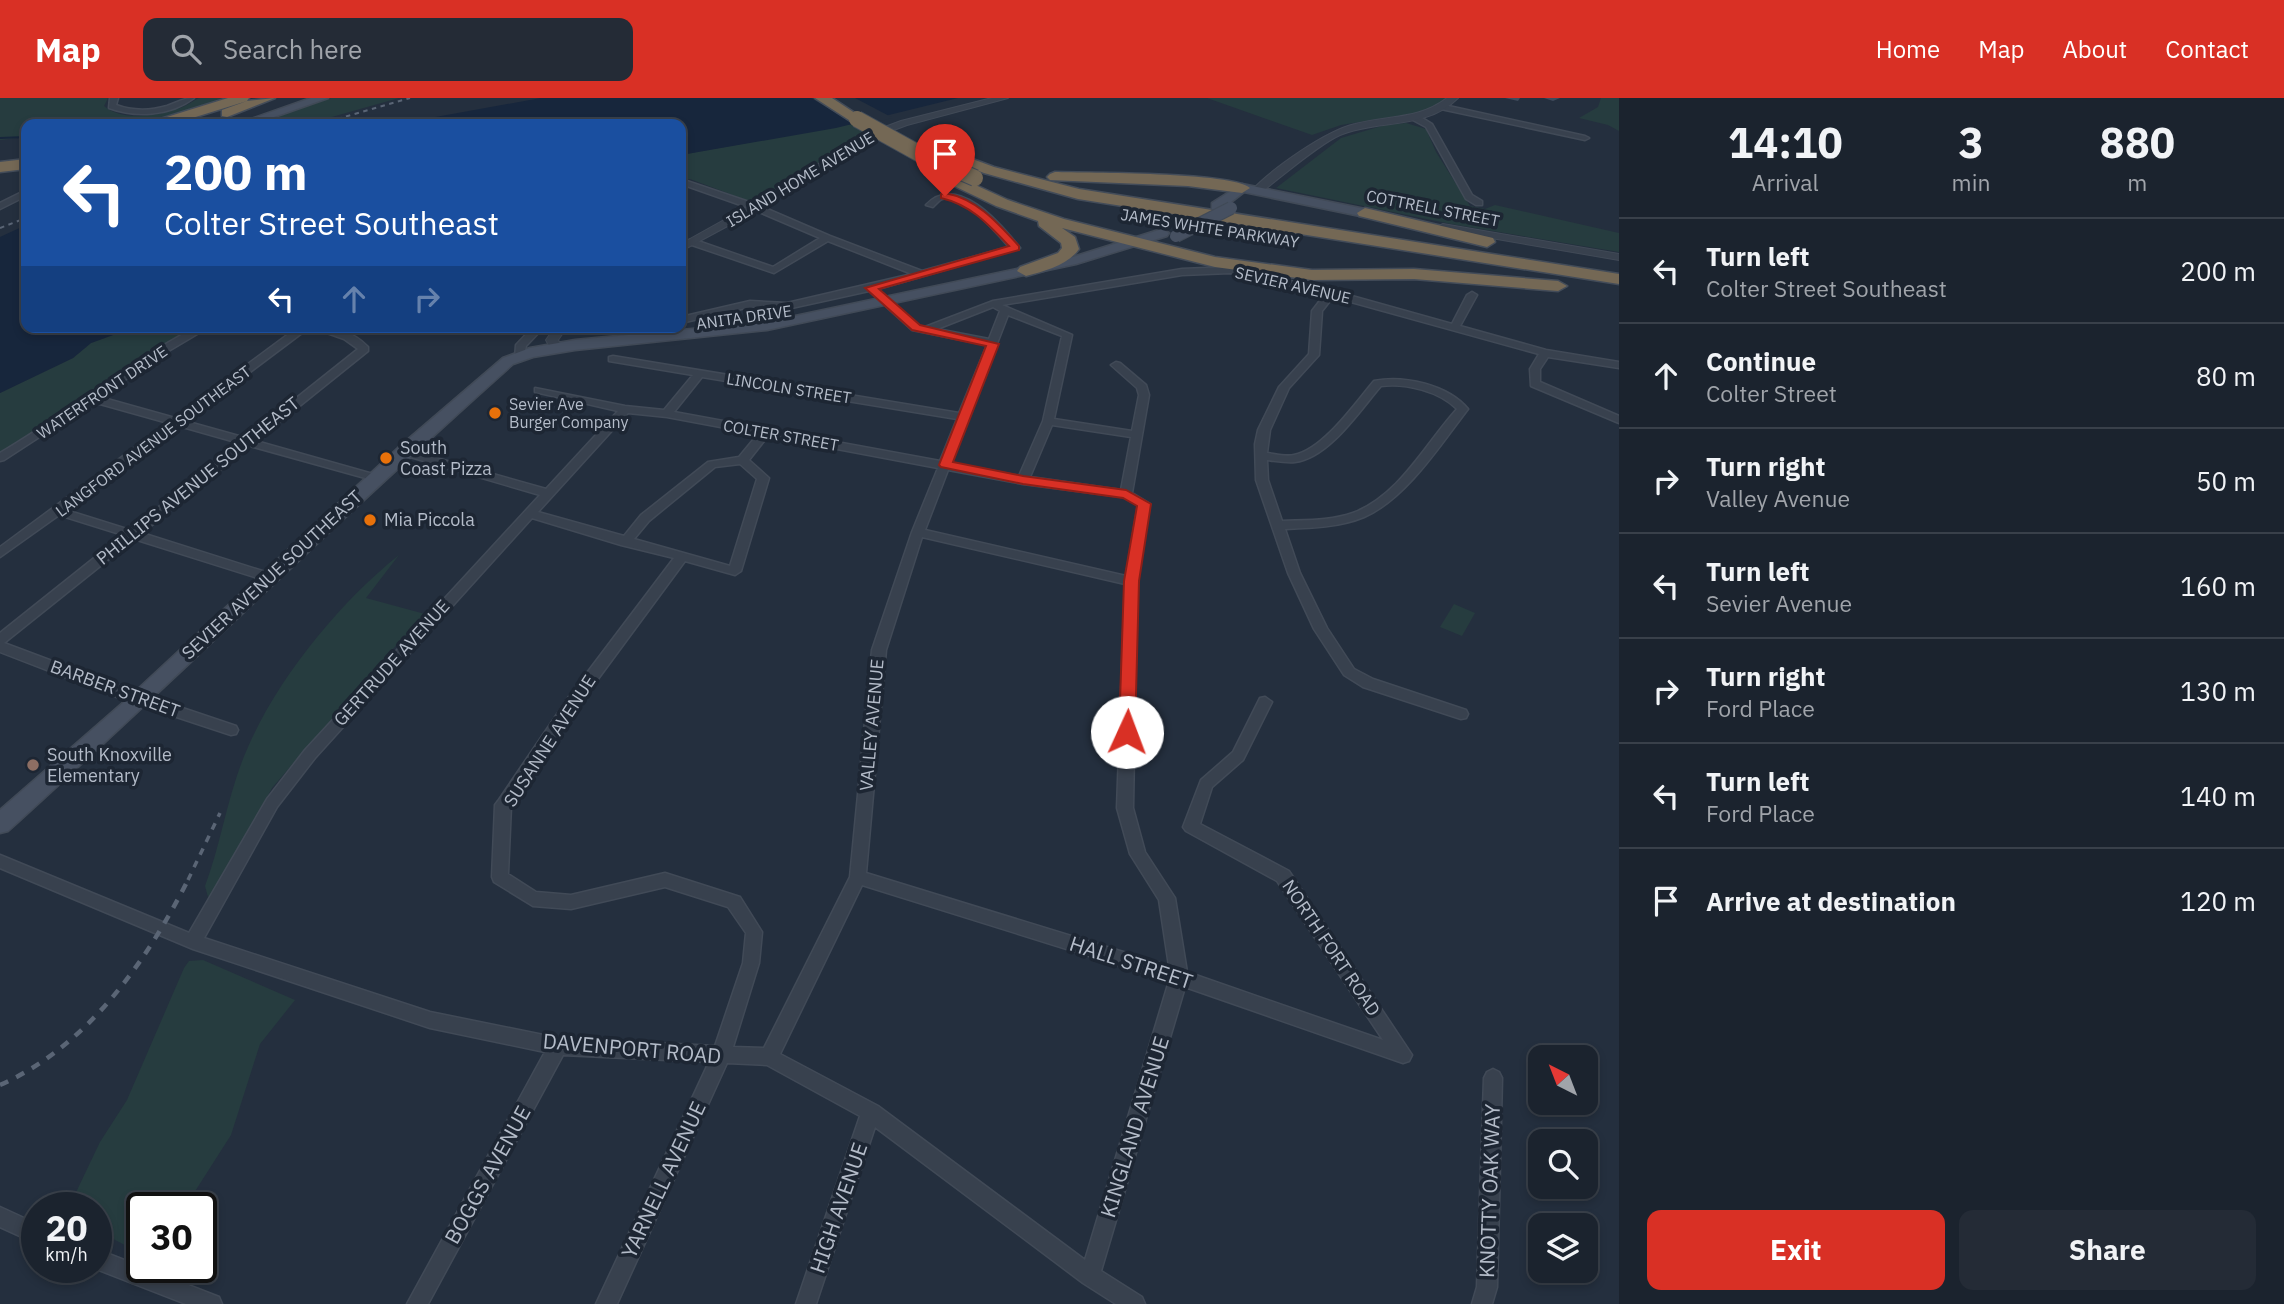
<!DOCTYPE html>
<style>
body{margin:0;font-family:"IBM Plex Sans",sans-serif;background:#242b36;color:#f1f3f6;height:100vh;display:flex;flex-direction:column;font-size:26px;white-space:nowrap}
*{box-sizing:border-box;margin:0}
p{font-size:23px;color:#a0a4aa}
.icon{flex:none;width:38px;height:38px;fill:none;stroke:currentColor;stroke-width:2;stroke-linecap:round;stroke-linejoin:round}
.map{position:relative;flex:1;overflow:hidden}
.side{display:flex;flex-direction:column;background:#1b232e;width:665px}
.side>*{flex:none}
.banner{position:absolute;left:21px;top:21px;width:665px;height:214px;border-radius:14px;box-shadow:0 4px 10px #0003,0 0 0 2px #39404a;background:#1a4fa0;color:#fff;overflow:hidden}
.needle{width:46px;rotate:318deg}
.fabs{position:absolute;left:1528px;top:947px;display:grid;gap:14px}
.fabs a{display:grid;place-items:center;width:70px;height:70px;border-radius:14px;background:#1b232e;box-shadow:0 4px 10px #0003,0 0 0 2px #39404a;font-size:35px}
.speed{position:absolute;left:21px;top:1094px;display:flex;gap:14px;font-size:35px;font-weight:700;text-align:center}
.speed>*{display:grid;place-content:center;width:91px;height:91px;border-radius:50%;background:#1b232e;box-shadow:0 4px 10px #0003,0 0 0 2px #39404a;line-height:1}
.speed small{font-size:18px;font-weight:400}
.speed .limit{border:4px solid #111;border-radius:10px;background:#fff;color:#111}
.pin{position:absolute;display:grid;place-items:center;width:60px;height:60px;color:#fff;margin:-72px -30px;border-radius:50% 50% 50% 0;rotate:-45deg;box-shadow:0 0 7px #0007}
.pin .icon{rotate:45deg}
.me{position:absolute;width:77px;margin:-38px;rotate:2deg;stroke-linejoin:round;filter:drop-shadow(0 0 5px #0008)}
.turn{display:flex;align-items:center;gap:24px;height:147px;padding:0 28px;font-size:32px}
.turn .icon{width:91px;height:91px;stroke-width:2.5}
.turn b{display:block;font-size:49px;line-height:60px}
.lanes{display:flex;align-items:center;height:66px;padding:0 28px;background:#0003;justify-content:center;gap:35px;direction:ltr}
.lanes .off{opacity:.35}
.eta{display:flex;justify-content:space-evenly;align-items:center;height:119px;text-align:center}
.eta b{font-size:42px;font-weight:700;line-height:49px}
.button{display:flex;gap:14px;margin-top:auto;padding:14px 28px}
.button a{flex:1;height:80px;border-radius:14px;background:#d93025;color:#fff;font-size:28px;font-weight:700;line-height:80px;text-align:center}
.button a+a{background:#242b36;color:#f1f3f6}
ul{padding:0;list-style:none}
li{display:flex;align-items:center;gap:21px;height:105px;padding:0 28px;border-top:2px solid #39404a}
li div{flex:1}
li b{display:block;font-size:26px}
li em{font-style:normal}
header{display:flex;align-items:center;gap:42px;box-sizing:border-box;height:98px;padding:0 35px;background:#d93025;color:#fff}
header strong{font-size:33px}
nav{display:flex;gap:38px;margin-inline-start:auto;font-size:24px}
.search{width:490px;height:63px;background:#242b36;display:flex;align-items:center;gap:18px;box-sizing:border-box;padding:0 24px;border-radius:14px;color:#a0a4aa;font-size:26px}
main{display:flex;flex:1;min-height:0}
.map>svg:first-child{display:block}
.green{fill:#263c3f}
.water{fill:#17263c}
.pier{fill:#242f3e}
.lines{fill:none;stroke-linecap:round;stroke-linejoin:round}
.stream{stroke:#17263c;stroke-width:2}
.minor-casing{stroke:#414a57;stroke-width:3}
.tertiary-casing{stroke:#414a57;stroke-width:2}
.secondary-casing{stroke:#414a57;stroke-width:3}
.motorway-casing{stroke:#434c59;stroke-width:3}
.minor{fill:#38414e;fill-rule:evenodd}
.tertiary{fill:#38414e;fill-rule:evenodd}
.secondary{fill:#465061;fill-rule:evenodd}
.motorway{fill:#746855;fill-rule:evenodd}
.rail-far2{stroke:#5a6575;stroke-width:2;stroke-dasharray:4.5 4.5;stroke-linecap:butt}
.rail-far1{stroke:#5a6575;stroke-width:3.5;stroke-dasharray:7 7;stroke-linecap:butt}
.rail{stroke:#5a6575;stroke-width:4.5;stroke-dasharray:9 9;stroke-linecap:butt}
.secondary-bridge-casing{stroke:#414a57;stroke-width:14;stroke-linecap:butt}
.motorway-bridge-casing{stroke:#434c59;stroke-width:18;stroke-linecap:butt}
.secondary-bridge{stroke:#465061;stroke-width:12}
.motorway-bridge{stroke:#746855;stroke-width:16}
.wall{fill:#3f4b5c}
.route{fill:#d93025;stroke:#8d1f18;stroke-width:2}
.food-dot{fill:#e8710a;stroke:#1d2633;stroke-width:2.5}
.education-dot{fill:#8d6e63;stroke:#1d2633;stroke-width:2.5}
.labels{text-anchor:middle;stroke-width:7;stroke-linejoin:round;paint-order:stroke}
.far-street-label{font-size:16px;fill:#b4bcc9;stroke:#1d2633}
.far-poi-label{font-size:16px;fill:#b4bcc9;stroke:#1d2633;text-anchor:start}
.poi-label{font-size:18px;fill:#b4bcc9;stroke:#1d2633;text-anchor:start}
.street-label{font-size:18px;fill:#b4bcc9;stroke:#1d2633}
.near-street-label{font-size:21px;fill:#b4bcc9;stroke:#1d2633}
</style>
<header>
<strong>Map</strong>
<div class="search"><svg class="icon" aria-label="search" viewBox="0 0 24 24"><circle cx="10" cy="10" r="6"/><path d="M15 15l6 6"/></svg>Search here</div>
<nav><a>Home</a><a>Map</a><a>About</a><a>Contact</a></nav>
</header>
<main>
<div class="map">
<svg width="1619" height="1206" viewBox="0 0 1619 1206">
<rect width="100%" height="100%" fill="#242f3e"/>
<g class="green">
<path d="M0 0H108L104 8C124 25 162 17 185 8 190 6 195 1 200 0 209 0 220 0 229 0L140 26H26V39L0 42Z"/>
<polygon points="331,0 399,0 307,26 252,26"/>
<polygon points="1207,0 1447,0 1438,8 1423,14 1341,27 1312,37"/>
<polygon points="1601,0 1619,0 1619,33 1608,27 1579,20 1598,9"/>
<polygon points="1406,25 1426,31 1436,54 1470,108 1485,111 1495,107 1619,135 1619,154 1451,126 1276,90 1341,40 1385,27"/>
<polygon points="851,26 866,36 754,105 690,81 681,81 681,57"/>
<polygon points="135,229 204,229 0,360 0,295 73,260 91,245"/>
<path d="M399 457 366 500 425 516 380 565 272 690 218 791 208 799 205 788C222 743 228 693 248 649 278 580 340 504 399 457Z"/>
<polygon points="1454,506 1475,515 1462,538 1440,529"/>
<polygon points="203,862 295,902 260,946 231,1037 185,1109 142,1110 142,1156 96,1132 96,1110 69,1109 100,1044 127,1002 184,870 189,863"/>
</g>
<g class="water">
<polygon points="541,0 958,0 836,30 681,57 681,26 397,26"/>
<polygon points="26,127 26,229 135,229 91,245 73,260 0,295 0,139"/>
</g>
<polygon class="pier" points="811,0 855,0 893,20 858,28"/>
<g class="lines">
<polyline class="stream" points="0,40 26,39"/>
<defs>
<g id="minor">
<path d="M110 0H118L116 7C132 13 150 13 167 8 176 5 183 0 194 0 170 18 136 20 109 10Z"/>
<polygon points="1444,7 1585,38 1589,40 1585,42 1441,11 1440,9"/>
<polygon points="1413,18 1419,18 1432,26 1472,97 1482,103 1482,107 1476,107 1466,101 1426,29 1413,22"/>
<path d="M681 81 758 107 830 138 922 173 1009 149C998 136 961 93 942 101 938 103 936 106 933 109L926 107C957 74 1000 125 1020 150L878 191 919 228 925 229 993 203 1182 171 1230 169 1334 193 1452 226 1467 197 1472 194 1477 197 1460 228 1546 252 1619 264V270L1548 259 1540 271V284L1619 318V325L1531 288 1530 271 1539 256 1333 199 1322 213 1319 257 1289 290 1270 332 1267 355C1275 356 1286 359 1294 357 1323 352 1356 304 1374 283 1404 277 1448 287 1468 311 1441 346 1406 401 1364 419 1340 429 1311 430 1285 431L1300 475 1327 530 1354 571 1373 581 1466 612 1468 616 1466 620 1461 621 1363 589 1344 577 1314 531 1288 475 1256 382 1255 346 1258 332 1279 289 1309 256 1312 213 1325 196 1230 175 1182 177 1002 207 1072 237 1054 321 1132 333 1139 297 1137 290 1111 267 1116 264 1120 265 1146 287 1149 297 1132 395 1150 406 1137 483 1133 710 1145 754 1175 800 1187 874 1383 942 1277 783 1186 733 1183 729 1201 682 1233 654 1260 600 1265 599 1272 604 1243 662 1212 689 1200 726 1289 773 1412 957 1409 963 1403 965 1185 889 1101 1173 1142 1199 1145 1206H1116L1083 1185 875 1029 816 1206H796L860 1018 767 967 727 965 617 1206H596L709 964 563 957 428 1206H407L545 954 430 930 193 851 0 770V757L189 835 267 701 305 652 540 397 400 356V352H408L546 391 618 313 535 294V290L625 308 664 312 693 277 609 263V259L613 258 959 315 987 247 912 232 869 193 787 211 750 209 681 225V219L750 203 787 205 912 176 828 143 774 175 689 146V142H695L773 169 820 140 752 111 681 86ZM993 209 1000 213 989 241 937 231ZM1008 217 1062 238 1043 323 1019 378 951 365ZM702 279 957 321 940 363 674 314ZM1381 288C1406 285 1439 293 1457 311 1425 346 1400 397 1353 415 1331 423 1305 422 1282 423L1268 382 1267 362C1276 363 1286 365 1295 364 1329 360 1360 312 1381 288ZM628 315 667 319 758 336 739 359 708 364 641 417 624 438 538 414ZM1052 327 1131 339 1121 392 1030 379ZM768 338 938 370 912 434 872 552 850 779 764 950 733 949 759 865 762 834 740 799 665 775 571 797 536 794 508 776 511 708 578 608 685 463 735 477 741 473 769 380 749 362ZM740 366 757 381 730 468 634 441 649 423 715 369ZM948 372 1023 386 1123 399 1138 407 1126 478 925 432ZM532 420 621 447 674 460 568 600 498 703 495 707 492 779 494 784 533 808 571 811 665 789 728 809 746 835 743 865 715 948 558 940 430 914 204 840 277 709 315 660ZM922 439 1125 486 1117 710 1130 756 1159 802 1169 868 866 775 886 552ZM862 787 1169 883 1085 1162 878 1008 780 956Z"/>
<polygon points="26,92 26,98 0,111 0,105"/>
<path d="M196 229H209L155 261 100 299 175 320 298 229H310L185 323 246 340 358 251 344 241 310 229C332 229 352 232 368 249V253L256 343 380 378 382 380 376 383 250 348 142 435 275 477 277 480 275 483H267L134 441 4 545 132 593 236 628 238 632 236 636 231 637 122 601 0 554V535L123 437 59 417 0 459V449L168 325 93 304 4 362 0 363V355C67 316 127 265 196 229ZM179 328 239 345 130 432 66 412Z"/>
<polygon points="533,229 544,229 526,248 523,260 515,260 516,247"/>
<path d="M652 229C646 234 632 235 627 230Z"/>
<polygon points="1493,971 1499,974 1502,980 1497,1189 1492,1206 1472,1206 1477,1189 1484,980 1487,974"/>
<polygon points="0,1109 37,1126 37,1146 0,1129"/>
<polygon points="96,1151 219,1199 222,1206 186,1206 91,1169 96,1169"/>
</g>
<g id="tertiary">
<polygon points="992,0 1008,0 907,27 875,39 759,111 681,153 681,146 751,107 869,35 901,23"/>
<path d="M1447 0H1458C1426 32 1379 21 1340 37 1319 46 1280 80 1260 95L1251 93C1272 71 1325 33 1355 26 1388 17 1419 22 1447 0Z"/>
<polygon points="1443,126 1619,156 1619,162 1439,131 1437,129"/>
<polygon points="555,229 567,229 558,242 562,250 556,254 552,253 546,242"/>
</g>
<g id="secondary">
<polygon points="311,0 328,0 254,26 237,26"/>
<polygon points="1242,86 1365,111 1371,115 1365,119 1244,94 1222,111 1212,111 1212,105"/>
<path d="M1162 131 1169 135 1167 138 1076 166 767 232 575 252 533 259 513 266C342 418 178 579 8 733L0 735V712L124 604 398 350 503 260 530 250 575 242 767 224 1073 159Z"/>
</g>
<g id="motorway">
<polygon points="228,0 249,0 247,3 275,0 227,19 222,18 222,12 247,3 173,26 152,26 154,23"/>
<polygon points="815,0 832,0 864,21 857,25 852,24"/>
<polygon points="932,46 994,69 1079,91 1619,176 1619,186 1078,101 984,75 927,53 925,50 927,47"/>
<polygon points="26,61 26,71 0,74 0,64"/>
<path d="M1055 74C1086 75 1234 74 1250 90L1242 95 1188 88 1050 82 1047 79 1050 76Z"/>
<path d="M958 79 1008 102 1064 121 1215 159 1312 172 1414 171 1558 183 1567 188 1558 193 1414 181 1312 182 1215 169 1062 130 1075 139 1079 151C1068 167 1045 173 1026 178L1017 173 1020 169 1058 155 1062 150 1061 145 1039 128 1038 123 996 108 952 87 950 84 952 81Z"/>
<polygon points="1365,110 1493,140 1495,144 1487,149 1359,118 1357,115"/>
</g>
</defs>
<use href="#minor" class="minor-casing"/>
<use href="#tertiary" class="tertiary-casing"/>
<use href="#secondary" class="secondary-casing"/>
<use href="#motorway" class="motorway-casing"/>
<use href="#minor" class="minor"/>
<use href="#tertiary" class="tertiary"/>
<use href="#secondary" class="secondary"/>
<use href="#motorway" class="motorway"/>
<g class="rail-far2">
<polyline points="320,26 410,0"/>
<polyline points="0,130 26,120"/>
</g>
<polyline class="rail-far1" points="188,782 220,715"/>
<path class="rail" d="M0 987C88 948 147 863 189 780"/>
<defs>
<polyline id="secondary-bridge" points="1176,138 1231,110"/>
<polyline id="motorway-bridge" points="857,21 920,56 975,80"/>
</defs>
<use href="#secondary-bridge" class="secondary-bridge-casing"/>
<use href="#motorway-bridge" class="motorway-bridge-casing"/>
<use href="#secondary-bridge" class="secondary-bridge"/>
<use href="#motorway-bridge" class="motorway-bridge"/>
</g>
<g class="wall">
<polygon points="1505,0 1520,0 1518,3"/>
<polygon points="1544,0 1560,0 1553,3"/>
</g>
<path class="route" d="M945 95C977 101 997 124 1019 148V152L879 191 920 227 999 246 953 364 1023 378 1126 392 1151 406 1139 483 1135 634 1133 638 1127 640 1119 634 1124 483 1137 408 1123 400 1023 386 941 369 939 367 986 248 912 232 865 190 1009 148C988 126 971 107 941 100V96Z"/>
<g class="food-dot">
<circle cx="495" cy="315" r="7"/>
<circle cx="386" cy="360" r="7"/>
<circle cx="370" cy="422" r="7"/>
</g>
<circle class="education-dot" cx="33" cy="667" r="7"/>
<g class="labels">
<g class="far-street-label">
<text transform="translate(800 81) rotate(-31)" y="6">ISLAND HOME AVENUE</text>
<text transform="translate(1433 110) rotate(11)" y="6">COTTRELL STREET</text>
<text transform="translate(1210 130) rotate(9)" y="6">JAMES WHITE PARKWAY</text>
<text transform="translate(1293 187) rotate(13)" y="6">SEVIER AVENUE</text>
<text transform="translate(744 219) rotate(-8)" y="6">ANITA DRIVE</text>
<text transform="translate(789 290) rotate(9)" y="6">LINCOLN STREET</text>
<text transform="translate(102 294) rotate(-34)" y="6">WATERFRONT DRIVE</text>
<text transform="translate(781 337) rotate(10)" y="6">COLTER STREET</text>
<text transform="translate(153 343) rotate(-37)" y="6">LANGFORD AVENUE SOUTHEAST</text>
</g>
<g class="far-poi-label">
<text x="509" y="312">Sevier Ave<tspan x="509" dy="18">Burger Company</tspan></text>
</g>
<g class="poi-label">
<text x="400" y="356">South<tspan x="400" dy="21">Coast Pizza</tspan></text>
<text x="384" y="428">Mia Piccola</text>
<text x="47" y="663">South Knoxville<tspan x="47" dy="21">Elementary</tspan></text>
</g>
<g class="street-label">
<text transform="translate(198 383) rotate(-39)" y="6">PHILLIPS AVENUE SOUTHEAST</text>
<text transform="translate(272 477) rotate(-43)" y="6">SEVIER AVENUE SOUTHEAST</text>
<text transform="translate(392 565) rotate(-48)" y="6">GERTRUDE AVENUE</text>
<text transform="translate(115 591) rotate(20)" y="6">BARBER STREET</text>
<text transform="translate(872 627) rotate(-85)" y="6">VALLEY AVENUE</text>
<text transform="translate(550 643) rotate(-57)" y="6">SUSANNE AVENUE</text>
<text transform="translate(1331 850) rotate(56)" y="6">NORTH FORT ROAD</text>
</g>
<g class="near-street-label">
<text transform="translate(1131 865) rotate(18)" y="7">HALL STREET</text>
<text transform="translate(632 951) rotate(5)" y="7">DAVENPORT ROAD</text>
<text transform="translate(1135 1029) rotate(-73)" y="7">KINGLAND AVENUE</text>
<text transform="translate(488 1077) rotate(-61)" y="7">BOGGS AVENUE</text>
<text transform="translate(664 1082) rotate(-65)" y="7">YARNELL AVENUE</text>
<text transform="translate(1490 1093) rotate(-88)" y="7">KNOTTY OAK WAY</text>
<text transform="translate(839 1110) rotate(-71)" y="7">HIGH AVENUE</text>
</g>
</g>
</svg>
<div class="fabs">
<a><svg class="needle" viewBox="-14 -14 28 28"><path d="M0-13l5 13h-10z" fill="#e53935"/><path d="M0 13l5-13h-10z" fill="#a0a4aa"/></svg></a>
<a><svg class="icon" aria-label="search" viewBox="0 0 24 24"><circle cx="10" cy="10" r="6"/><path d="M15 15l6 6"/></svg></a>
<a><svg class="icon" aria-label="layers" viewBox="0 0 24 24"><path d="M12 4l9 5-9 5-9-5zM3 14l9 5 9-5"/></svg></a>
</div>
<div class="speed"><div>20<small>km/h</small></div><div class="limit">30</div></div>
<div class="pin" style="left:945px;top:98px;background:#d93025"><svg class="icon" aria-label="arrive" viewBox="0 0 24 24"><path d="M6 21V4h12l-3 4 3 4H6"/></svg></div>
<svg class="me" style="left:1127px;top:634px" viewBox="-20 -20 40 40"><circle r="19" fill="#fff"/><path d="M0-13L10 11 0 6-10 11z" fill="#d93025"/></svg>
<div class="banner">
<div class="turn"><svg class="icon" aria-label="left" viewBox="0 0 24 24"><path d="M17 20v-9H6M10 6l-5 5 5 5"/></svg><div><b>200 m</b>Colter Street Southeast</div></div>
<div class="lanes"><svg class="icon" aria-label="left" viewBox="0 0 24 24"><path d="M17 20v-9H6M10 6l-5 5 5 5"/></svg><svg class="icon off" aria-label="ahead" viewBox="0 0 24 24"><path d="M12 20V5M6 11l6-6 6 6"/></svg><svg class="icon off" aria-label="right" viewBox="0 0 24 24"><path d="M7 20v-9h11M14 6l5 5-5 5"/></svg></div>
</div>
</div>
<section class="side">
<div class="eta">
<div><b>14:10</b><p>Arrival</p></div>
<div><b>3</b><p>min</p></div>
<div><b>880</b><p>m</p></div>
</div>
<ul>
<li><svg class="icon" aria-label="left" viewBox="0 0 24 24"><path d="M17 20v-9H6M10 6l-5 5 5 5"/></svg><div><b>Turn left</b><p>Colter Street Southeast</p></div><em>200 m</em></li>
<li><svg class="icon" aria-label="ahead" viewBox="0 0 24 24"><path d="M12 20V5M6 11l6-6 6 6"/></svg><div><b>Continue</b><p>Colter Street</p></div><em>80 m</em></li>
<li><svg class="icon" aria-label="right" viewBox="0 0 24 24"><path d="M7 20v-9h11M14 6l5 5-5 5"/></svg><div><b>Turn right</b><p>Valley Avenue</p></div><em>50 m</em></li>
<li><svg class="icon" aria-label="left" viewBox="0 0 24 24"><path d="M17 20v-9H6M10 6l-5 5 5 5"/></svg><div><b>Turn left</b><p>Sevier Avenue</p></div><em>160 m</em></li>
<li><svg class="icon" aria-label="right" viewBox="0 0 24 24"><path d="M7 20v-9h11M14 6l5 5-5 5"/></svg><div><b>Turn right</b><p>Ford Place</p></div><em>130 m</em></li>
<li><svg class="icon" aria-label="left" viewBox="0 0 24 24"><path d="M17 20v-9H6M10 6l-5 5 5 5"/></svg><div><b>Turn left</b><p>Ford Place</p></div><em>140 m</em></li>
<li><svg class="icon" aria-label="arrive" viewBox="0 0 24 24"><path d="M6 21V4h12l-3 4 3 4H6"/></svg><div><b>Arrive at destination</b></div><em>120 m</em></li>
</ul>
<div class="button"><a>Exit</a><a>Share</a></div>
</section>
</main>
